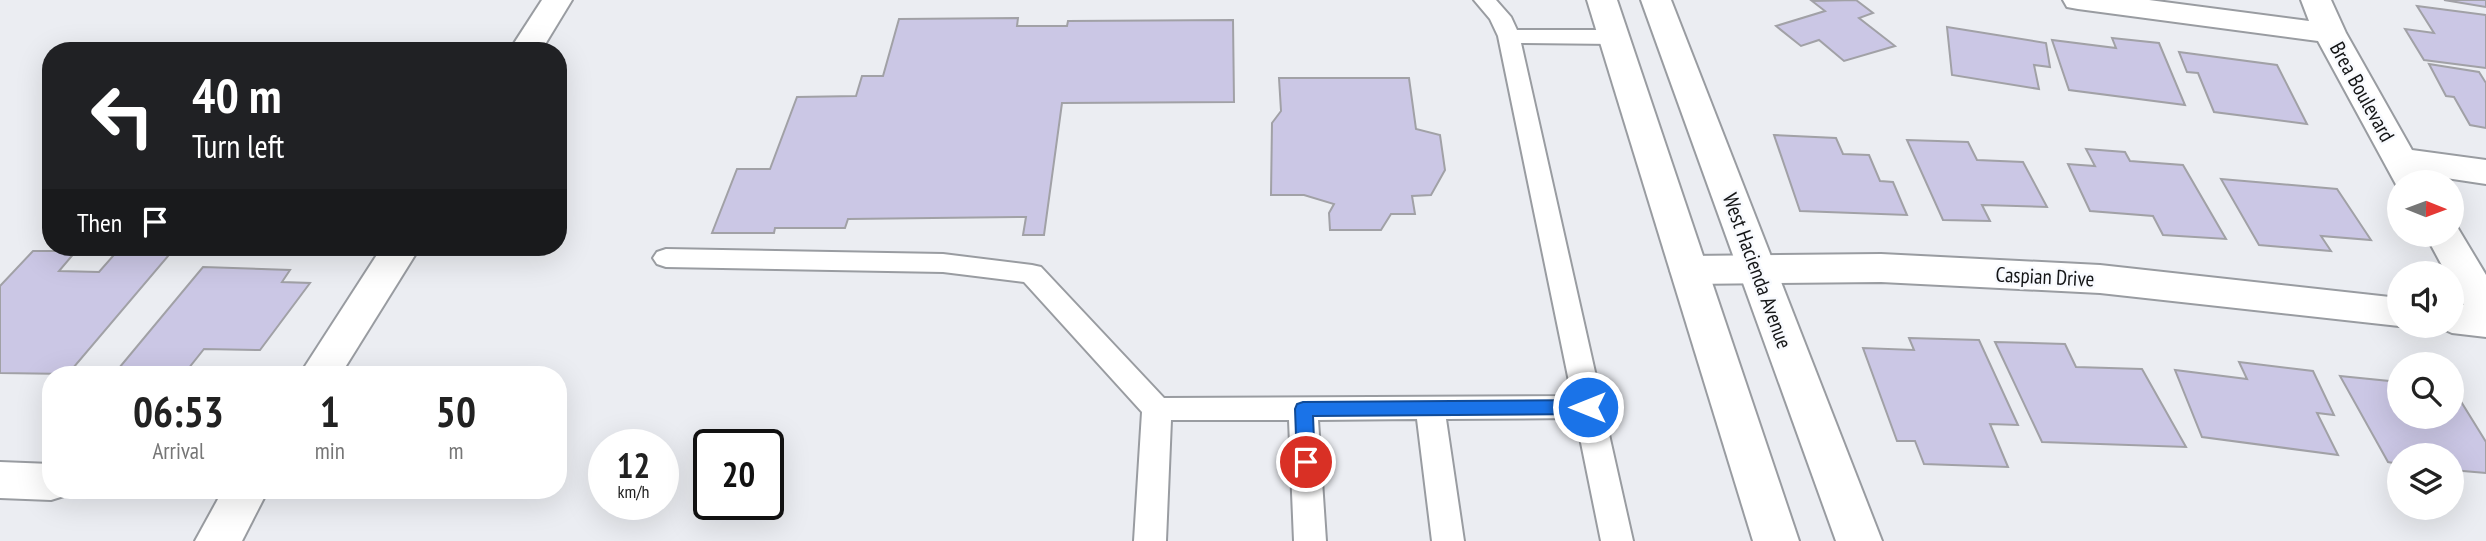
<!DOCTYPE html>
<style>
body{margin:0;font-family:"PT Sans Narrow",sans-serif;background:#f2f2f2;color:#222;height:100vh;display:flex;flex-direction:column;font-size:26px;white-space:nowrap}
*{box-sizing:border-box;margin:0}
p{font-size:23px;color:#767676}
.icon{flex:none;width:38px;height:38px;fill:none;stroke:currentColor;stroke-width:2;stroke-linecap:round;stroke-linejoin:round}
.map{position:relative;flex:1;overflow:hidden}
.panel{position:absolute;left:42px;top:366px;width:525px;height:133px;display:flex;flex-direction:column;background:#fff;border-radius:28px;box-shadow:0 7px 28px #0002}
.panel>*{flex:none}
.guide{position:absolute;left:42px;top:42px;width:525px;height:214px;border-radius:28px;box-shadow:0 7px 28px #0002;background:#202124;color:#fff;overflow:hidden}
.needle{width:46px;rotate:91deg}
.controls{position:absolute;left:2387px;top:170px;display:grid;gap:14px}
.controls a{display:grid;place-items:center;width:77px;height:77px;border-radius:50%;background:#fff;box-shadow:0 7px 28px #0002;font-size:35px}
.speed{position:absolute;left:588px;top:429px;display:flex;gap:14px;font-size:35px;font-weight:700;text-align:center}
.speed>*{display:grid;place-content:center;width:91px;height:91px;border-radius:50%;background:#fff;box-shadow:0 7px 28px #0002;line-height:1}
.speed small{font-size:18px;font-weight:400}
.speed .limit{border:4px solid #111;border-radius:10px;background:#fff;color:#111}
.pin{position:absolute;display:grid;place-items:center;width:60px;height:60px;color:#fff;margin:-30px;border:4px solid #fff;border-radius:50%;box-shadow:0 2px 7px #0007}
.me{position:absolute;width:77px;margin:-38px;rotate:270deg;stroke-linejoin:round;filter:drop-shadow(0 0 5px #0008)}
.turn{display:flex;align-items:center;gap:24px;height:147px;padding:0 35px;font-size:32px}
.turn .icon{width:91px;height:91px;stroke-width:2.5}
.turn b{display:block;font-size:49px;line-height:60px}
.then{display:flex;align-items:center;height:66px;padding:0 35px;background:#0003;gap:14px;font-size:26px}
.eta{display:flex;justify-content:space-evenly;align-items:center;height:119px;text-align:center}
.eta b{font-size:42px;font-weight:600;line-height:49px}
.map>svg:first-child{display:block}
.building{fill:#cbc7e5;stroke:#a1a1a6;stroke-width:2}
.lines{fill:none;stroke-linecap:round;stroke-linejoin:round}
.service-casing{stroke:#999ca1;stroke-width:4}
.minor-casing{stroke:#999ca1;stroke-width:4}
.secondary-casing{stroke:#999ca1;stroke-width:4}
.service{fill:#fff;fill-rule:evenodd}
.minor{fill:#fff;fill-rule:evenodd}
.secondary{fill:#fff;fill-rule:evenodd}
.route{fill:#1a73e8;stroke:#114b97;stroke-width:2}
.labels{text-anchor:middle;stroke-width:5;stroke-linejoin:round;paint-order:stroke}
.street-label{font-size:21px;fill:#141516;stroke:#f8fafe}
</style>
<div class="map">
<svg width="2486" height="541" viewBox="0 0 2486 541">
<rect width="100%" height="100%" fill="#ebedf2"/>
<g class="building">
<polygon points="1856,0 1873,13 1859,18 1895,46 1844,61 1819,40 1801,46 1776,26 1825,11 1812,1"/>
<polygon points="2444,0 2486,0 2486,7"/>
<polygon points="2417,6 2486,15 2486,68 2424,60 2405,29 2434,33"/>
<polygon points="1018,18 1017,26 1067,26 1068,21 1233,20 1234,102 1062,103 1044,235 1023,235 1026,217 848,219 845,228 775,228 774,233 712,233 737,169 770,169 797,97 856,96 862,76 883,76 899,19"/>
<polygon points="1947,27 2046,43 2050,67 2034,65 2039,89 1952,75"/>
<polygon points="2112,38 2159,43 2185,105 2069,90 2052,40 2116,48"/>
<polygon points="2179,52 2277,65 2307,124 2214,112 2198,73 2187,72"/>
<polygon points="2429,64 2479,72 2486,83 2486,128 2470,125 2454,97 2446,96"/>
<polygon points="1279,78 1409,78 1416,129 1440,135 1445,170 1431,195 1412,196 1415,214 1391,214 1381,230 1330,230 1329,213 1334,204 1304,195 1271,195 1272,123 1281,111"/>
<polygon points="1774,135 1836,138 1843,154 1869,155 1880,181 1893,182 1907,215 1800,211"/>
<polygon points="1907,140 1968,142 1977,160 2023,162 2047,207 1982,205 1990,221 1943,220"/>
<polygon points="2086,149 2125,152 2130,161 2183,165 2226,239 2163,235 2153,216 2090,211 2068,164 2095,166"/>
<polygon points="2221,179 2337,189 2371,240 2321,236 2331,251 2259,245"/>
<polygon points="120,248 174,249 68,374 0,373 0,286 33,251 76,251 59,271 99,272"/>
<polygon points="203,267 290,270 282,282 310,283 260,350 204,349 184,374 114,374"/>
<polygon points="1909,338 1979,340 2018,425 1990,424 2008,467 1924,464 1915,441 1897,441 1863,348 1914,350"/>
<polygon points="1995,342 2065,344 2076,367 2142,369 2186,447 2042,442"/>
<polygon points="2239,362 2313,371 2334,415 2317,413 2338,455 2202,437 2175,370 2247,379"/>
<polygon points="2340,376 2399,382 2399,416 2452,416 2452,399 2460,400 2486,442 2486,473 2452,470 2452,455 2399,455 2399,464 2388,462"/>
</g>
<g class="lines">
<defs>
<polygon id="service" points="1474,0 1496,0 1511,17 1517,30 1614,30 1622,32 1625,37 1622,42 1614,44 1521,43 1633,541 1601,541 1576,418 1446,419 1464,541 1432,541 1417,419 1318,420 1326,541 1294,541 1289,420 1171,420 1166,541 1134,541 1142,412 1024,282 943,272 666,267 657,264 653,258 657,252 666,249 943,254 1032,265 1041,267 1164,398 1572,396 1498,36 1490,19"/>
<g id="minor">
<polygon points="542,0 572,0 541,51 509,51"/>
<polygon points="2063,0 2149,0 2309,21 2301,0 2331,0 2346,33 2412,150 2486,160 2486,184 2426,175 2430,182 2399,182 2399,190 2318,41 2078,9 2067,7"/>
<polygon points="2452,224 2456,225 2486,275 2486,337 2452,333 2436,326 2452,326 2452,303 2464,305 2452,283 2452,273 2446,273 2425,234 2452,234"/>
<polygon points="382,247 420,247 341,374 300,374"/>
<polygon points="1881,254 2100,265 2399,298 2399,326 2402,326 2399,326 2100,293 1881,282 1689,284 1675,280 1670,270 1675,260 1689,256"/>
<polygon points="0,462 51,464 51,490 69,490 67,495 51,500 0,498"/>
<polygon points="223,490 268,490 242,541 195,541"/>
</g>
<g id="secondary">
<polygon points="1587,0 1617,0 1799,541 1753,541"/>
<polygon points="1641,0 1671,0 1882,541 1836,541"/>
</g>
</defs>
<use href="#service" class="service-casing"/>
<use href="#minor" class="minor-casing"/>
<use href="#secondary" class="secondary-casing"/>
<use href="#service" class="service"/>
<use href="#minor" class="minor"/>
<use href="#secondary" class="secondary"/>
</g>
<polygon class="route" points="1588,400 1594,402 1596,407 1594,412 1588,414 1313,416 1315,462 1312,467 1306,469 1299,467 1297,462 1295,409 1297,404 1303,402"/>
<g class="labels">
<g class="street-label">
<text transform="translate(2362 92) rotate(61)" y="7">Brea Boulevard</text>
<text transform="translate(1757 271) rotate(70)" y="7">West Hacienda Avenue</text>
<text transform="translate(2045 277) rotate(3)" y="7">Caspian Drive</text>
</g>
</g>
</svg>
<div class="controls">
<a><svg class="needle" viewBox="-14 -14 28 28"><path d="M0-13l5 13h-10z" fill="#e53935"/><path d="M0 13l5-13h-10z" fill="#767676"/></svg></a>
<a><svg class="icon" aria-label="sound" viewBox="0 0 24 24"><path d="M4 9h4l5-4v14l-5-4H4zM17 9q2 3 0 6"/></svg></a>
<a><svg class="icon" aria-label="search" viewBox="0 0 24 24"><circle cx="10" cy="10" r="6"/><path d="M15 15l6 6"/></svg></a>
<a><svg class="icon" aria-label="layers" viewBox="0 0 24 24"><path d="M12 4l9 5-9 5-9-5zM3 14l9 5 9-5"/></svg></a>
</div>
<div class="speed"><div>12<small>km/h</small></div><div class="limit">20</div></div>
<div class="pin" style="left:1306px;top:462px;background:#d93025"><svg class="icon" aria-label="arrive" viewBox="0 0 24 24"><path d="M6 21V4h12l-3 4 3 4H6"/></svg></div>
<svg class="me" style="left:1588px;top:407px" viewBox="-20 -20 40 40"><circle r="17" fill="#1a73e8" stroke="#fff" stroke-width="3"/><path d="M0-11L8 9 0 5-8 9z" fill="#fff"/></svg>
<div class="guide">
<div class="turn"><svg class="icon" aria-label="left" viewBox="0 0 24 24"><path d="M17 20v-9H6M10 6l-5 5 5 5"/></svg><div><b>40 m</b>Turn left</div></div>
<div class="then">Then<svg class="icon" aria-label="arrive" viewBox="0 0 24 24"><path d="M6 21V4h12l-3 4 3 4H6"/></svg></div>
</div>
<section class="panel">
<div class="eta">
<div><b>06:53</b><p>Arrival</p></div>
<div><b>1</b><p>min</p></div>
<div><b>50</b><p>m</p></div>
</div>
</section>
</div>
